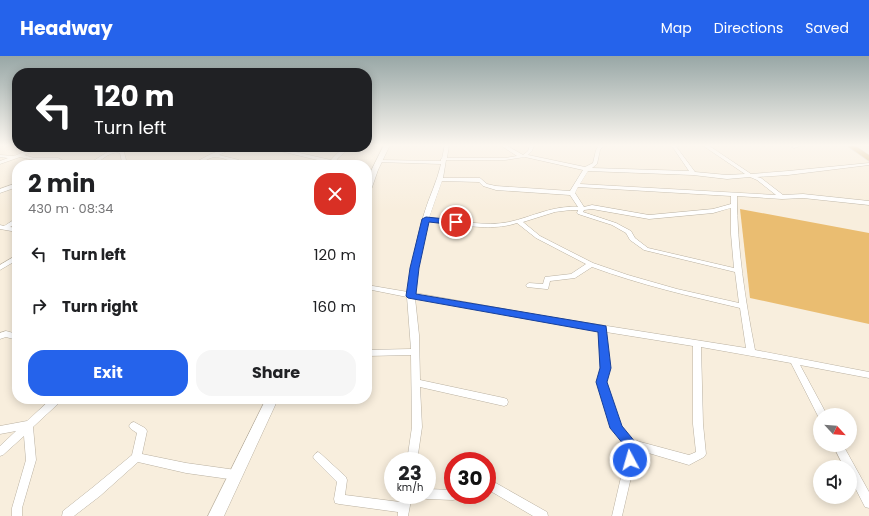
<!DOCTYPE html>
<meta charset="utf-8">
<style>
body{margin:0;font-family:Poppins,sans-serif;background:#f6f6f6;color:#202124;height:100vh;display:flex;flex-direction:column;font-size:15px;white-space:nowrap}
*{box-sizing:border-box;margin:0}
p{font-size:13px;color:#757577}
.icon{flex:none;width:22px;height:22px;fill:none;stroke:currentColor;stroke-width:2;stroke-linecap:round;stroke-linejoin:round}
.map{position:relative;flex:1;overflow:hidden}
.side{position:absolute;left:12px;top:104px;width:360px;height:244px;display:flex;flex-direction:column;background:#fff;border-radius:16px;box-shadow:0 2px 10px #0003}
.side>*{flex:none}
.hud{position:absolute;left:12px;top:12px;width:360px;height:84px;border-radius:16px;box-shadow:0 2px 10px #0003;background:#202124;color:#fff;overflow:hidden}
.needle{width:26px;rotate:116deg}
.controls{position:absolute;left:813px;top:352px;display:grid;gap:8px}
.controls a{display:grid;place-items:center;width:44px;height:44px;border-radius:50%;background:#fff;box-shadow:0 2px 10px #0003;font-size:20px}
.speed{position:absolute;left:384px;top:396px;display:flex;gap:8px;font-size:20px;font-weight:700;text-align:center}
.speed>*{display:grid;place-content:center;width:52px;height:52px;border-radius:50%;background:#fff;box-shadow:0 2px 10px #0003;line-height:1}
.speed small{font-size:10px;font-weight:400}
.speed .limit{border:6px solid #d22;background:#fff;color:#111}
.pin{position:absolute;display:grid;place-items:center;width:34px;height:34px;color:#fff;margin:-17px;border:2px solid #fff;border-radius:50%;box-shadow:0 1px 4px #0007}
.me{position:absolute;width:44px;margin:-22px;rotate:354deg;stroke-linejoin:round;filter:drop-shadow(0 0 3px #0008)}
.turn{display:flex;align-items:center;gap:14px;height:84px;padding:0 16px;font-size:18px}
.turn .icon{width:52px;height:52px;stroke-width:2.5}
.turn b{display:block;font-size:28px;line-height:34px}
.round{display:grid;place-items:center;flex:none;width:42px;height:42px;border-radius:16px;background:#f6f6f6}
.head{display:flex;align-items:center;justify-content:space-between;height:68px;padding:0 16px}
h1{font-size:24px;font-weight:700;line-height:30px}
.primary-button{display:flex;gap:8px;margin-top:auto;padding:8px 16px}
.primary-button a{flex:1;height:46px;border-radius:16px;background:#2563eb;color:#fff;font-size:16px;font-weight:700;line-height:46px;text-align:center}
.primary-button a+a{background:#f6f6f6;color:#202124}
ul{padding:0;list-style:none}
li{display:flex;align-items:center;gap:12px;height:52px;padding:0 16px}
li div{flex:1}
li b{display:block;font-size:15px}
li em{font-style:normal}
header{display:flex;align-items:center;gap:24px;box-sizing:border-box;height:56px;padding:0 20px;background:#2563eb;color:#fff}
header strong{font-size:19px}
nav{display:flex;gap:22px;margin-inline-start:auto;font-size:14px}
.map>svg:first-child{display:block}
.green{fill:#eabd71}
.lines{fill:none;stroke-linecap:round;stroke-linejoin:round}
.street-casing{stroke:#bab1a1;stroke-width:1}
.secondary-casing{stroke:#bab1a1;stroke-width:1}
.primary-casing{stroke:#d7d6d5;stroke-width:1}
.street{fill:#fff;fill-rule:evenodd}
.secondary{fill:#fff;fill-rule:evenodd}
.primary{fill:#d7b982;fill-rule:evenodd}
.route{fill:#2563eb;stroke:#184099}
</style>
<header>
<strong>Headway</strong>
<nav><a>Map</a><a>Directions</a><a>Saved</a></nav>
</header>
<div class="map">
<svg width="869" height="460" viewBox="0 0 869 460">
<rect width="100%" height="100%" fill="#f8eedd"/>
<polygon class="green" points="740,153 869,177 869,268 750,242"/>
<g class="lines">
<defs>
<g id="street">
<path d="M445 89H449L447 102H505L517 100 500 89H506L523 99 528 95 530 89H534L532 95 528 99 585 111 593 107 596 94 599 89H604L600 94 597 108 592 112 689 115 674 93 670 89H675L695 116 727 119 745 118 702 89H708L751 118 788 115 869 107V109L788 119 757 121 761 122 783 139 803 138 869 145V149L803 142 782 143 737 140C737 192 745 243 755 294L869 316V322L800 309 827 359H820V362H819L791 307 701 291 703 368 706 398 704 401 689 409 635 393V404L622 460H612L625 404V388L612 372 598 326 601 311 598 274 415 242 419 279 420 324 504 342 507 343 508 346 507 349 504 350 420 331 422 371 417 405H407L412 371 411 299 367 300V294L411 293 407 241 367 233V229L408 236C412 210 416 183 424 158 429 141 437 126 441 108L378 106 376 105 378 104 441 105V103L442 102ZM525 101 583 114 570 135 496 130 487 128 480 122H443L446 104H505ZM588 115 693 119 727 123 750 121 757 124 776 139 580 128ZM442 125 479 126 483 130 496 134 570 139 578 151C553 149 532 161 509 166 486 171 453 164 429 162ZM578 131 731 140V148L713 153 649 159 592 149 584 151 575 137ZM731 152V178L734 212 648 192 635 182 631 175 616 167 583 156 584 154 592 153 649 163 713 157ZM571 154H578L577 157 578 158 612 169 626 177 630 184 644 194 735 216 739 247 677 233 628 219 593 207 540 180 523 166 555 156ZM428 165C456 168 491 176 517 167L536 182 586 208 571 218 545 221 543 228 529 227 526 229 527 231 546 233H548L550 225 575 222 592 211C641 229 689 240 740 252L746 292 544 260 415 237 418 212ZM606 276 693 290V368L696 396 689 399 633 384 621 370 606 326 609 311Z"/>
<polygon points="795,89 804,89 794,92 792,91"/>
<path d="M36 91H42L24 99 34 102H58L68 107H90L109 95 119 93 124 96 126 104 133 109H127L122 106 120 97C110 94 102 105 94 108 87 111 70 109 62 109V108L57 104H34L20 101 0 108V105L8 102 0 101V99L14 100Z"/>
<path d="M229 91H235L219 99 239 104 243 109H238C235 106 219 100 214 101 205 103 201 109 190 109L211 98Z"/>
<path d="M273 91 331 104C336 98 343 91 351 91L338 102 333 109H329L330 107 280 95 273 93Z"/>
<polygon points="17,127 17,131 0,137 0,133"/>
<polygon points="17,162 17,167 10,171 17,172 17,176 0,173 0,169 4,170"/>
<polygon points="17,199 17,204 0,214 0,209"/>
<polygon points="6,275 17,278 17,284 6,281 0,283 0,277"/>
<polygon points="51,343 61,343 60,346 33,371 36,404 22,452 22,460 12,460 12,452 26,404 24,380 3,399 0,400 0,390 16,375 0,378 0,370 27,365"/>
<polygon points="134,366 145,372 147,375 142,398 186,407 236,414 240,416 241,419 240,422 236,424 186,417 138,406 100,440 74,460 62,460 63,455 92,432 132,399 137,377 131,373 129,370 131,367"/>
<polygon points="833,389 843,389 869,436 869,452 865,451 850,422 850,411 844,411"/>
<polygon points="318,396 321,398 346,421 347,424 345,439 400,446 402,439 412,439 408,460 398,460 398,456 339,448 335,447 334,443 337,426 315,404 313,401 315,398"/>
<polygon points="487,422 547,456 548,460 533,460 487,433"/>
<polygon points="427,433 453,434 453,439 458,439 457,443 453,444 427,443 423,442 422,439 427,439"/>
</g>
<g id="secondary">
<polygon points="384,89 390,89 378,114 371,134 367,136 367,123"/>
<polygon points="266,343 278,343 224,460 208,460"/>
</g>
<polygon id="primary" points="846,89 854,89 869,99 869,105"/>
</defs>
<use href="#street" class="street-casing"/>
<use href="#secondary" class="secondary-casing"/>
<use href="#primary" class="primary-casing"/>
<use href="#street" class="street"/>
<use href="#secondary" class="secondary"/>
<use href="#primary" class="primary"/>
</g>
<linearGradient id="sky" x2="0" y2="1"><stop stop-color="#98a7a6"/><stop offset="0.58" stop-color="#fcf7f0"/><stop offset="1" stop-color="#fcf7f0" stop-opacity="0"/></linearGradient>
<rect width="869" height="154" fill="url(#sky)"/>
<polygon class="route" points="426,161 456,164 460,166 456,169 429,166 419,212 416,238 606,270 611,312 607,326 622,370 636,387 636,404 634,408 630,410 625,408 623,404 624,389 610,372 596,326 600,312 598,276 408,242 406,240 410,212 422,163"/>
</svg>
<div class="controls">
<a><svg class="needle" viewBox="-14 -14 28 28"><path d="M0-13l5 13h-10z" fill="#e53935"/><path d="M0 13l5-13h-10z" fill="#757577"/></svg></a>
<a><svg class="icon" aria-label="sound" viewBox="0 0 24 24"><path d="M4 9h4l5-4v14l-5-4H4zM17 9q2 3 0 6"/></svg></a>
</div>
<div class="speed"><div>23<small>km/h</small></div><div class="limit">30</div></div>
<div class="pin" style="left:456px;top:166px;background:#d93025"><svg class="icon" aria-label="arrive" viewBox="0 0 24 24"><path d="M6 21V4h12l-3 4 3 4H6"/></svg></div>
<svg class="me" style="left:630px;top:404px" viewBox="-20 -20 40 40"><circle r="17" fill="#2563eb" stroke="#fff" stroke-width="3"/><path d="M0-11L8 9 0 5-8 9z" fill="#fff"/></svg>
<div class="hud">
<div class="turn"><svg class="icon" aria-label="left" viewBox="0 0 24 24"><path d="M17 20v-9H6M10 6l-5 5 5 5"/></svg><div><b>120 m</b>Turn left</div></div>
</div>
<section class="side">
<div class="head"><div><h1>2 min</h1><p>430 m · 08:34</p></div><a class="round" style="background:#d93025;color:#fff"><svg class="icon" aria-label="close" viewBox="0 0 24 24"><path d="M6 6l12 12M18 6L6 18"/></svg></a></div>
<ul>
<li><svg class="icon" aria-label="left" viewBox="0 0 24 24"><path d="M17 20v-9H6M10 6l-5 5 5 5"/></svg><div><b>Turn left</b></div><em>120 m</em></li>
<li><svg class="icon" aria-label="right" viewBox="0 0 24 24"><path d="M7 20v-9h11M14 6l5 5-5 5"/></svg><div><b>Turn right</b></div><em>160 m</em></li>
</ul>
<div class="primary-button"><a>Exit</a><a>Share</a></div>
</section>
</div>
